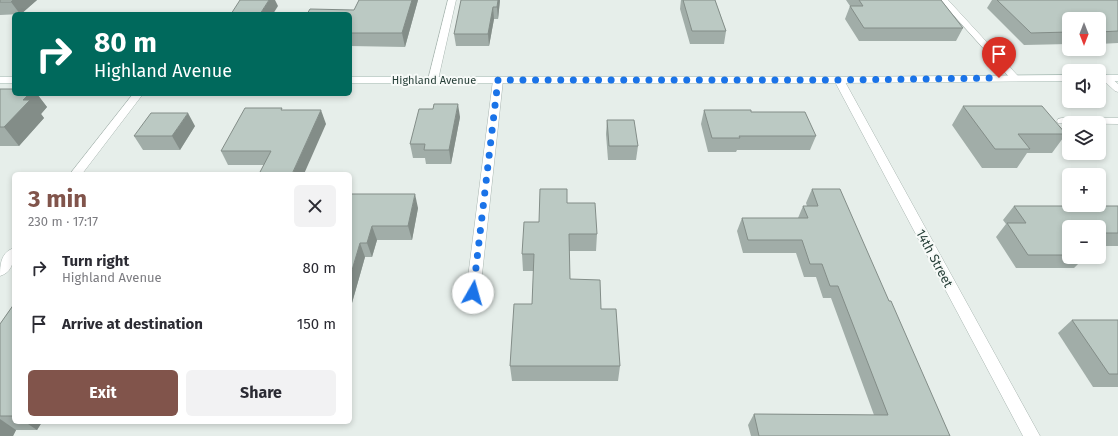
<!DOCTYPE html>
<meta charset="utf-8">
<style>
body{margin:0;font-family:"Fira Sans",sans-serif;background:#f2f2f3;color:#2b2b33;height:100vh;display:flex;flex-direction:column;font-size:15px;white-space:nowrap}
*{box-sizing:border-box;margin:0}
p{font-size:13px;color:#7c7c81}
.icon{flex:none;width:22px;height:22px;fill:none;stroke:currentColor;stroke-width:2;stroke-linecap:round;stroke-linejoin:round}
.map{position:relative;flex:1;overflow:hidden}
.drawer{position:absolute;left:12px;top:172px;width:340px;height:252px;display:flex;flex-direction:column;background:#fff;border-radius:6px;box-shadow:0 2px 6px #0003}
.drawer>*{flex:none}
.top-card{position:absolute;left:12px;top:12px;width:340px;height:84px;border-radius:6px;box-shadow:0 2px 6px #0003;background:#00695c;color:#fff;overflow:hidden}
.needle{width:26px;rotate:180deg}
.controls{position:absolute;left:1062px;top:12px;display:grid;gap:8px}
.controls a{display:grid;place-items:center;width:44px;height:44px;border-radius:6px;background:#fff;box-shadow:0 2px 6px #0003;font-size:20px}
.pin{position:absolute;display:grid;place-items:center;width:34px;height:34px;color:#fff;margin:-41px -17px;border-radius:50% 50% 50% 0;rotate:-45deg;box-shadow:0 0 4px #0007}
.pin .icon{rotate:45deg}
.me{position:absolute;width:44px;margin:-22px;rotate:7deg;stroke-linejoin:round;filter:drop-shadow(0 0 3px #0008)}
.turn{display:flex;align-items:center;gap:14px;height:84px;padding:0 16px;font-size:18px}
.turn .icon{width:52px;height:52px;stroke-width:2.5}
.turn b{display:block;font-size:28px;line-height:34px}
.round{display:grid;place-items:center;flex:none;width:42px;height:42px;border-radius:6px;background:#f2f2f3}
.summary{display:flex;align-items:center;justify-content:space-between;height:68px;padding:0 16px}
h1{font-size:24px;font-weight:700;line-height:30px;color:#81544b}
.cta{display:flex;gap:8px;margin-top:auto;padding:8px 16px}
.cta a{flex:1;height:46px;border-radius:6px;background:#81544b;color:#fff;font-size:16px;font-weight:700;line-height:46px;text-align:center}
.cta a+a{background:#f2f2f3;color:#2b2b33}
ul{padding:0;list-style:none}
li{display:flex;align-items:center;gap:12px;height:56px;padding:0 16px}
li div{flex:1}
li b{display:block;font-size:15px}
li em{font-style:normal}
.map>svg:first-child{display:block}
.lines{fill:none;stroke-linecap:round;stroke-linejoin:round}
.service-casing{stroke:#a9b6b1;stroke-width:1}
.minor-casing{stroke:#a9b6b1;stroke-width:1}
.secondary-casing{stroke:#a5b9b2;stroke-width:1}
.service{fill:#fff;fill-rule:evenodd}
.minor{fill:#fff;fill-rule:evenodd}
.secondary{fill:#fff;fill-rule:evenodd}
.wall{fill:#a1ada8}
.shaded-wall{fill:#838d88}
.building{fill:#bbc9c3;stroke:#838d88}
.route{stroke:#1a73e8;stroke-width:7;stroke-dasharray:0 12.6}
.labels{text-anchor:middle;stroke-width:4;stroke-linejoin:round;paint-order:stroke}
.far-street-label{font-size:11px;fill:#263f38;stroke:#f7faf8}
.street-label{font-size:13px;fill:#263f38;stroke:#f7faf8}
</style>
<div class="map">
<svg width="1118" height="436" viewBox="0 0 1118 436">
<rect width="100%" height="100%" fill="#e6eeea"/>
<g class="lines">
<defs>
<g id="service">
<polygon points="940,0 948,0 1018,76 1020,78 1018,80 1012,80"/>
<polygon points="1106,75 1109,76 1118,84 1118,92 1115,91 1103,80 1101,78 1103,76"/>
<polygon points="1062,118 1118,118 1118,124 1058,123 1057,121 1058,119"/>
</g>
<g id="minor">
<polygon points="448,0 456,0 438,80 433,83 428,80"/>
<polygon points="498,77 503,80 480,293 478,297 473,298 468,297 466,293 493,80"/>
<polygon points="839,77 844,80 1040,436 1023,436 834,80"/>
<polygon points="133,94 143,94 82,174 70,174"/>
<path d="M14 248C14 260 13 272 0 276 0 264 1 252 14 248Z"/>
</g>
<g id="secondary">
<polygon points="1069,75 1069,81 839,83 350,83 350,77 839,77"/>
<rect x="1099" y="75" width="19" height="6"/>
<rect x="0" y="77" width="14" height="6"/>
</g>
</defs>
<use href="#service" class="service-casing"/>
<use href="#minor" class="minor-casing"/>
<use href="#secondary" class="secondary-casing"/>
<use href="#service" class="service"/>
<use href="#minor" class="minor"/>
<use href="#secondary" class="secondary"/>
</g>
<g class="wall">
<polygon points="0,0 37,0 21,14 0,15"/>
<polygon points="359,0 418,0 405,47 350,46 350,14 354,10"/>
<polygon points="500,0 498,19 494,19 489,46 456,46 454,34"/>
<polygon points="681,0 715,0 726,31 724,44 690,44 680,9"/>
<polygon points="846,0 941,0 963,28 956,41 859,41 845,19 850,6"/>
<polygon points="992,0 1118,0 1118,43 1099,44 1099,19 1069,19 1069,44 1024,45 987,8"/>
<polygon points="0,89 14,94 37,94 47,107 41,114 44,118 19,146 0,146"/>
<polygon points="963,106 1066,134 1052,153 1027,153 1017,168 982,168 952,125"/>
<polygon points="282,110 326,124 264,165 228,165 221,151"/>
<polygon points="704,110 751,112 816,136 810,150 737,150 736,152 708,152 701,124"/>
<polygon points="460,117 451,164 426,164 425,158 413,158 410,144"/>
<polygon points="607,120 638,146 636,160 608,160 606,134"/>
<polygon points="195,126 180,150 143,150 134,136"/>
<polygon points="812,189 889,301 950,436 751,436 748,425 754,414 874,415 831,298 823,298 816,277 804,277 796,253 743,253 737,231 742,218 798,218 803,206 807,206 806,203"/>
<polygon points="350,194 418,208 412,240 377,240 372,257 365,257 350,310"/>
<polygon points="1014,206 1118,206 1118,246 1099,246 1099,227 1069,227 1069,257 1085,257 1074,268 1016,268 996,237 1006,224 1003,220"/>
<polygon points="539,222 597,234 596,251 569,251 570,279 601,309 620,366 618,381 512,381 510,366 532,304 534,271 523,271 522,254"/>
<polygon points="14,304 14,422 42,422 37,430 16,430 13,436 0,436 0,324"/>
<polygon points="1072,320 1118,320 1118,387 1093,387 1058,333"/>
</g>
<g class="shaded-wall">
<polygon points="13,0 37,0 21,14 20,14 11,2"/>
<polygon points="269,0 275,0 278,6 273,14 260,14"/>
<polygon points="412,0 418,0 405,47 402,33"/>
<polygon points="498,0 500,0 498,19 497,7"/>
<polygon points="493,7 494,19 489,46 488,34"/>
<polygon points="29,94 37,94 47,107 41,114 44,118 19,146 4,127 23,100"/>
<polygon points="458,104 460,117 451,164 449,150"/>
<polygon points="321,110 326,124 304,174 292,174"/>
<polygon points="188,113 195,126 180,150 172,136"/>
<polygon points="415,194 418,208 412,240 408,226"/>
<polygon points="372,226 377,240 372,257 367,243"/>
<polygon points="360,243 365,257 350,310 350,277"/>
<polygon points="0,419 16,430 13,436 0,436"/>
<polygon points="25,422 42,422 37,430"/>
</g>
<g class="building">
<polygon points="0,0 13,0 11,2 0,2"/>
<polygon points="240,0 269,0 260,14 231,14"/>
<polygon points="359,0 412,0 402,33 350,33 350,14 307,14 310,9 354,10"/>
<polygon points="461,0 498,0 497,7 493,7 488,34 454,34"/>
<polygon points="683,0 715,0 726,31 692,31"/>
<polygon points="859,0 941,0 963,28 864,28 850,6 863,6"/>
<polygon points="997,0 1118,0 1118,31 1099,32 1099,19 1069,19 1069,32 1031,33"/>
<polygon points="0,89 14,89 14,94 29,94 23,100 30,100 4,127 0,127"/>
<polygon points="434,104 458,104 449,150 424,150 425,144 410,144 419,109 433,109"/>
<polygon points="963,106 1042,106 1066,134 1018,134 1030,149 995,149"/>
<polygon points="245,108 282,108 281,110 321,110 292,174 259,174 271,151 221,151"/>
<polygon points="704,110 751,110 751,112 805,112 816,136 739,136 740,138 712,138"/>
<polygon points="151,113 188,113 172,136 134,136"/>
<polygon points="607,120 634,120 638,146 609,146"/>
<polygon points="540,189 567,189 567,203 595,203 597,234 569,234 570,279 600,280 601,309 616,309 620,366 510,366 514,304 532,304 534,254 522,254 524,222 539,222"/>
<polygon points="812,189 840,189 889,301 891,301 950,436 759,436 754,414 888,415 838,286 830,286 822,264 810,264 802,240 748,240 742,218 808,218 803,206 818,206"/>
<polygon points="350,194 415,194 408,226 372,226 367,243 360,243 350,277"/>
<polygon points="1014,206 1118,206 1118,233 1099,233 1099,227 1069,227 1069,255 1028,255 1007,223 1026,223"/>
<polygon points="14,304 14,416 0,416 0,324"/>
<polygon points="1072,320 1118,320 1118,374 1109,374"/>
</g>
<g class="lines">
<polyline class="route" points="473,293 498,80 839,80 999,78"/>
</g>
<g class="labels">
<g class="far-street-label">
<text x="434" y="84">Highland Avenue</text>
</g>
<g class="street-label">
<text transform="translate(935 258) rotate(62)" y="5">14th Street</text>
</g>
</g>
</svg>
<div class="controls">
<a><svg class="needle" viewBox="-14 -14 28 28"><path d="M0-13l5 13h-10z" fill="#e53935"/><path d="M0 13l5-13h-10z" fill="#7c7c81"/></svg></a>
<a><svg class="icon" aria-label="sound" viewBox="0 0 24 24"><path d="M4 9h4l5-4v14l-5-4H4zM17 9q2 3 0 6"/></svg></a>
<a><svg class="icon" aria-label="layers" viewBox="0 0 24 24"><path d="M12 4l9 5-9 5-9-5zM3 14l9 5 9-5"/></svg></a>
<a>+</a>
<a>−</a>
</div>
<div class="pin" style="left:999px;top:78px;background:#d93025"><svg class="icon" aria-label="arrive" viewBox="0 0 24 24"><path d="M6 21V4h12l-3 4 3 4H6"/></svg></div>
<svg class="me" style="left:473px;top:293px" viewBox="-20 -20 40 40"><circle r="19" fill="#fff"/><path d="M0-13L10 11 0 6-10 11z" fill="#1a73e8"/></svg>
<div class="top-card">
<div class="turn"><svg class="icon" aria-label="right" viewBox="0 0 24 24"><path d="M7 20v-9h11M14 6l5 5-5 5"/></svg><div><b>80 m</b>Highland Avenue</div></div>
</div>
<section class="drawer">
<div class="summary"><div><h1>3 min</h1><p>230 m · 17:17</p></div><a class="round"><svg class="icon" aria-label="close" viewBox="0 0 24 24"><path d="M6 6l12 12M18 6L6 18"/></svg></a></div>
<ul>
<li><svg class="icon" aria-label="right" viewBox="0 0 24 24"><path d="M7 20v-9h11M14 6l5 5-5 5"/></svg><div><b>Turn right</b><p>Highland Avenue</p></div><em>80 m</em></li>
<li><svg class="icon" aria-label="arrive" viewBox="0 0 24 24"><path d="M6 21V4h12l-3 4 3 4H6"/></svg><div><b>Arrive at destination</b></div><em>150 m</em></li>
</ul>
<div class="cta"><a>Exit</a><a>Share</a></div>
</section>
</div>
